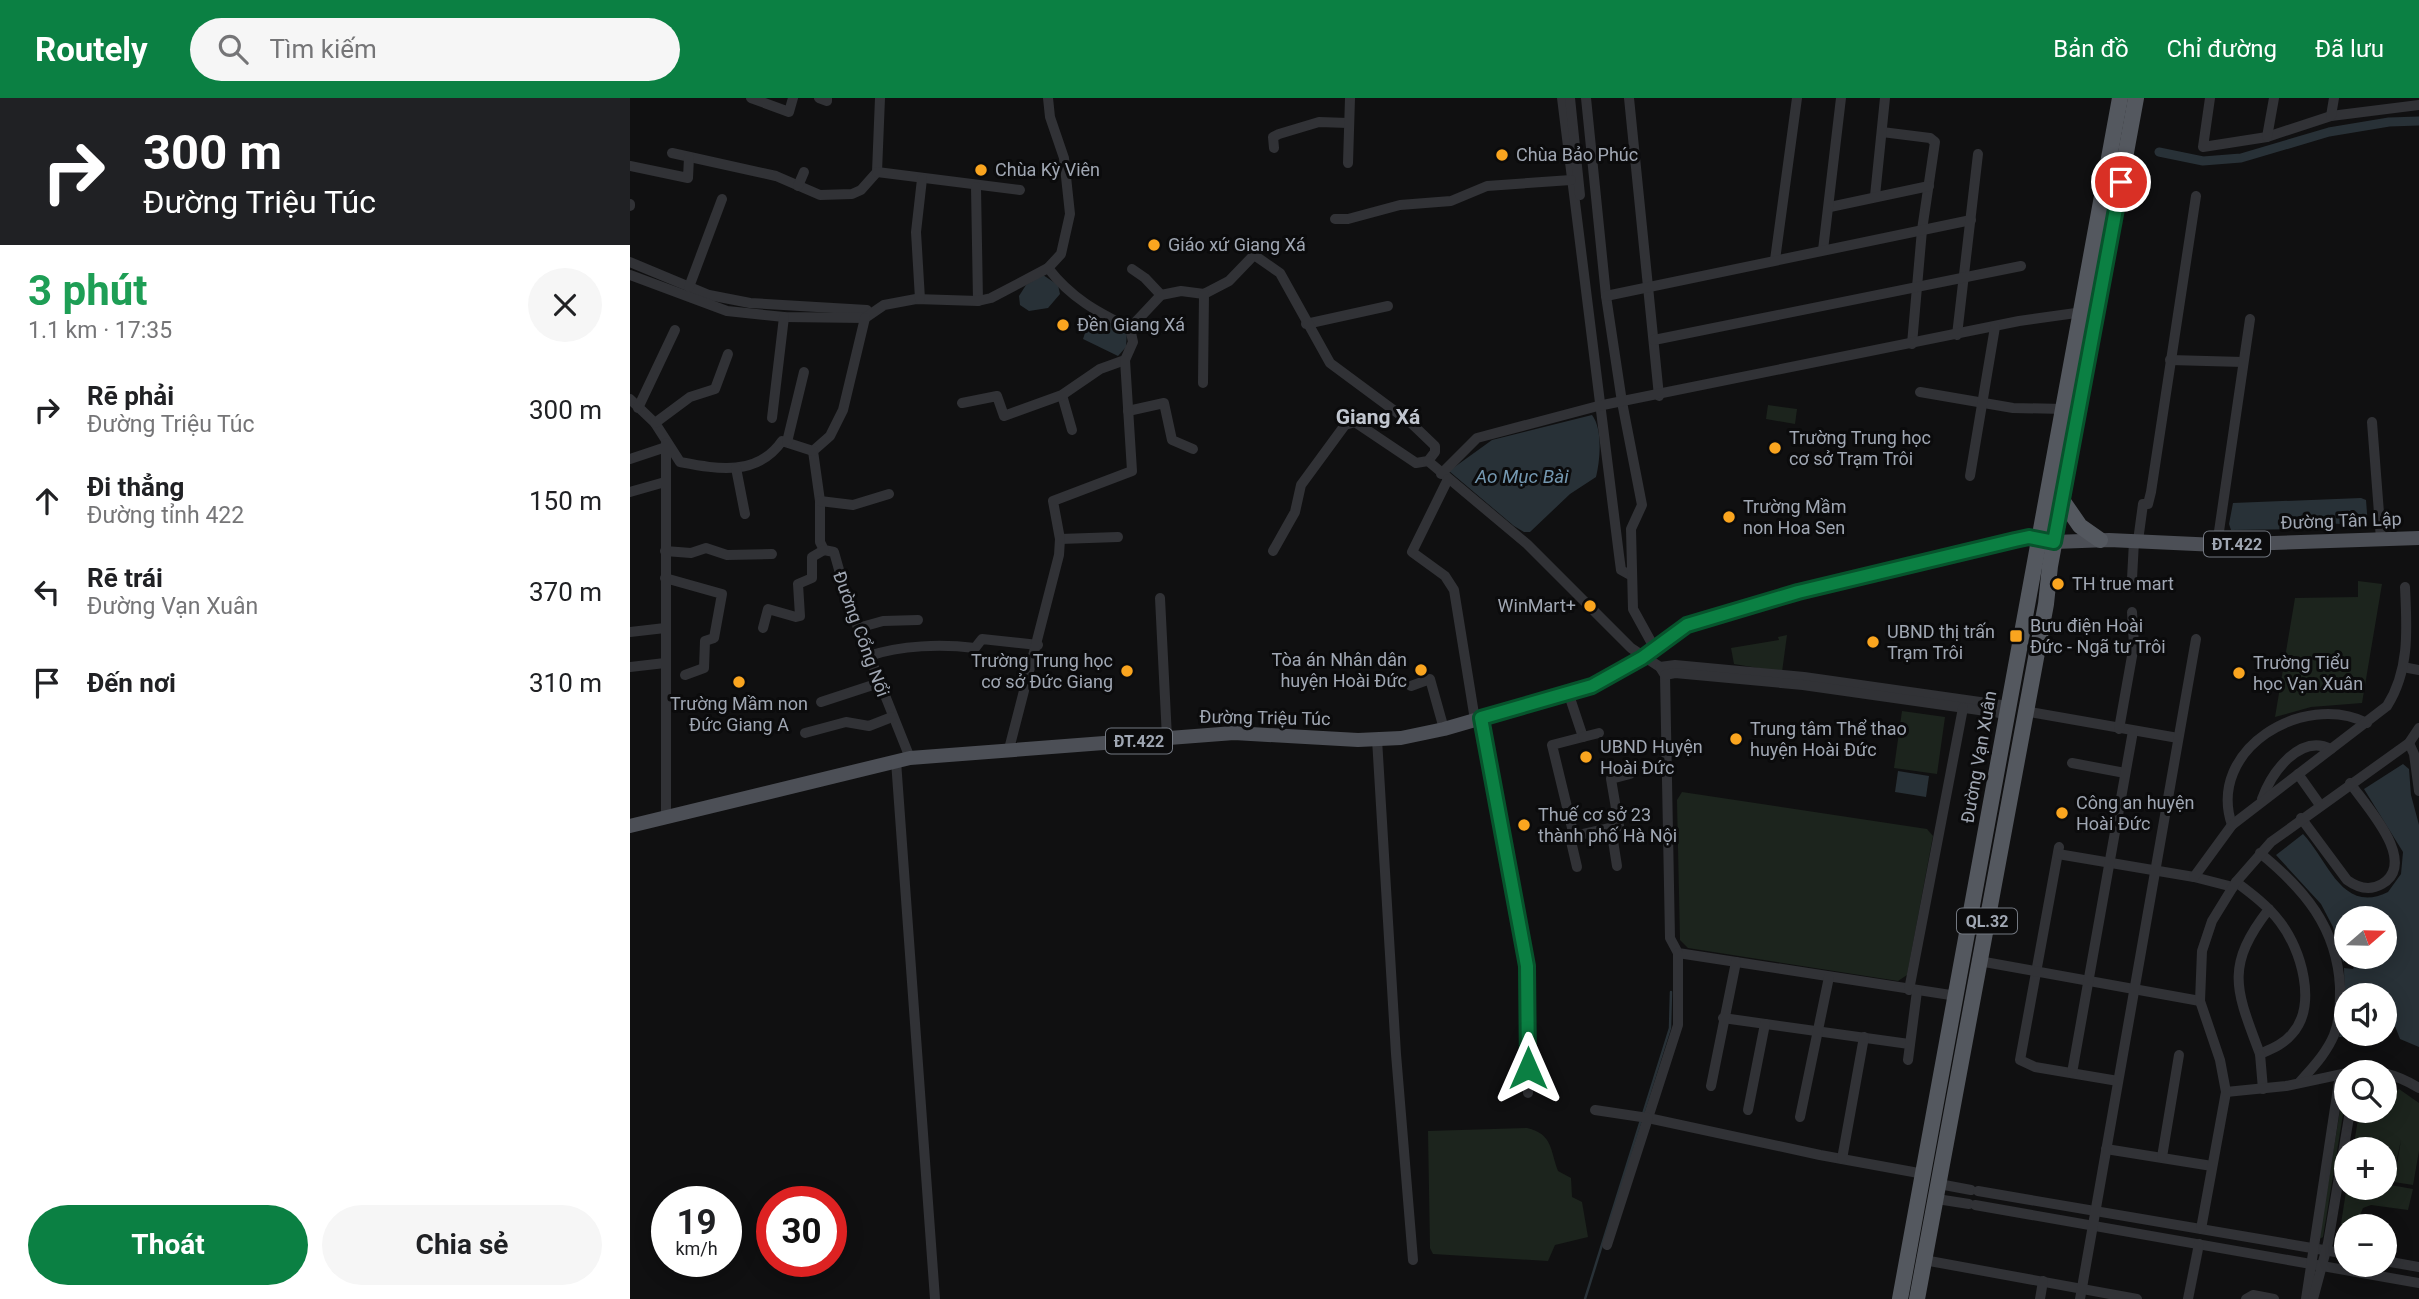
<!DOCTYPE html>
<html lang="vi">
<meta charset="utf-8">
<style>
body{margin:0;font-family:Roboto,sans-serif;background:#f6f6f6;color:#202124;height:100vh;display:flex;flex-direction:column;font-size:26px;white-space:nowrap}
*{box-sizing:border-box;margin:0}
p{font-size:23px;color:#757577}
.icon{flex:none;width:38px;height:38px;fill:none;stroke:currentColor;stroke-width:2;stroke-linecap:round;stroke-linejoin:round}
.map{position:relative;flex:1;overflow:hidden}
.sheet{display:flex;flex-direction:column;background:#fff;width:630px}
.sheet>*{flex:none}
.top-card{background:#202124;color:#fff;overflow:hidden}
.needle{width:46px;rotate:70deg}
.buttons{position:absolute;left:1704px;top:808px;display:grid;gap:14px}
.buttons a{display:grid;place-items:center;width:63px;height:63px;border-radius:50%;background:#fff;box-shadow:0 4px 18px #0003;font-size:35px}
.speed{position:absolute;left:21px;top:1088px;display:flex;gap:14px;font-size:35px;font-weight:700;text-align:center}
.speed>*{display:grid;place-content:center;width:91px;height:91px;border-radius:50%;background:#fff;box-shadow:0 4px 18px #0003;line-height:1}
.speed small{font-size:18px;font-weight:400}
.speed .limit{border:10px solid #d22;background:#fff;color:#111}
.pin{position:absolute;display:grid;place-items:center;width:60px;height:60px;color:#fff;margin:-30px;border:4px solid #fff;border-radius:50%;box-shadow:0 2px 7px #0007}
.me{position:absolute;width:77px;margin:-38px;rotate:0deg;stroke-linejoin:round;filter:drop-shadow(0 0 5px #0008)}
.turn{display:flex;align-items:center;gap:24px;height:147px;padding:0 28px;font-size:32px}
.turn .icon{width:91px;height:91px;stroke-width:2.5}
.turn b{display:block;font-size:49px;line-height:60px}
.round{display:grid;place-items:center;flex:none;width:74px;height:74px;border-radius:37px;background:#f6f6f6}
.overview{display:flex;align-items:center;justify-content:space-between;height:119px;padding:0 28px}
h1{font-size:42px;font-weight:700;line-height:52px;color:#1e9e55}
.button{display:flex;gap:14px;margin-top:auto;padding:14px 28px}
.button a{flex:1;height:80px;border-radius:42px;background:#0b8043;color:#fff;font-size:28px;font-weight:700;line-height:80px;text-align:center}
.button a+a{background:#f6f6f6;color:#202124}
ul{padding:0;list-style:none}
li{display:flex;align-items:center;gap:21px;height:91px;padding:0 28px}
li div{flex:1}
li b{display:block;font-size:26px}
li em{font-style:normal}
header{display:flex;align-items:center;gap:42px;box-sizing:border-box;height:98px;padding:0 35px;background:#0b8043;color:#fff}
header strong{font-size:33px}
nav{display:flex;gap:38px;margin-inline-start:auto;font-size:24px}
.search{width:490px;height:63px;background:#f6f6f6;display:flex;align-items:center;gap:18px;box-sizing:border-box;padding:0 24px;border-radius:38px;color:#757577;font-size:26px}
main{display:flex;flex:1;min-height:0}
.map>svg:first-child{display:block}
.green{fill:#1c241d}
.water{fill:#283137;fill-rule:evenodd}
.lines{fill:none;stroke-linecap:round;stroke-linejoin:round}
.stream{stroke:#283137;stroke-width:2.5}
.canal{stroke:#283137;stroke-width:9}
.minor{stroke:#313236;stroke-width:10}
.primary{stroke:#4c4f56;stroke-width:14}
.trunk{stroke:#54585f;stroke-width:16}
.route-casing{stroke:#07532c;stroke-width:18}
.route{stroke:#0b8043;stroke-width:12}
.poi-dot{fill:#faa51f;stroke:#0b0b0c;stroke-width:2.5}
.labels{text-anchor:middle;stroke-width:6;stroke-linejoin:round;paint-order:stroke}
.shield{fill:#0b0b0c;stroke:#737881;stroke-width:2}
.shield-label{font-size:16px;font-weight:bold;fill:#a0a7b3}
.poi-label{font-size:18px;fill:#a0a7b3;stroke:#0b0b0c;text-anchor:start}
.street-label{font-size:18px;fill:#a0a7b3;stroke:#0b0b0c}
.water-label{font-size:19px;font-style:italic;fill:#7498b1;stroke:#0b0b0c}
.quarter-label{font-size:21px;font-weight:bold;fill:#c1c6cf;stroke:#0b0b0c}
</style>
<header>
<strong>Routely</strong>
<div class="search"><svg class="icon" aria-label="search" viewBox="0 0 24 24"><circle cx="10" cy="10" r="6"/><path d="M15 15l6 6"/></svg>Tìm kiếm</div>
<nav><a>Bản đồ</a><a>Chỉ đường</a><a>Đã lưu</a></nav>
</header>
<main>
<section class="sheet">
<div class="top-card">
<div class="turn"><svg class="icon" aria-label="right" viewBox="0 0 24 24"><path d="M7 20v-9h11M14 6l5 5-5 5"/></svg><div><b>300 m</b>Đường Triệu Túc</div></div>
</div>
<div class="overview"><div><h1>3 phút</h1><p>1.1 km · 17:35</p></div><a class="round"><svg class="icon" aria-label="close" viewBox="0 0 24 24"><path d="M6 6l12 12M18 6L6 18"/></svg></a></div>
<ul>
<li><svg class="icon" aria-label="right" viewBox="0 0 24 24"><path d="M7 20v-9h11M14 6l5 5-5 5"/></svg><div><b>Rẽ phải</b><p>Đường Triệu Túc</p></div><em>300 m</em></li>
<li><svg class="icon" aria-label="ahead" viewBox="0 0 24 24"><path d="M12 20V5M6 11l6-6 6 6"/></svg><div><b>Đi thẳng</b><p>Đường tỉnh 422</p></div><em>150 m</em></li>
<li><svg class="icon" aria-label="left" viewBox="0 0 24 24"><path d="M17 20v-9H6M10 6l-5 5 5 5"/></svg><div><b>Rẽ trái</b><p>Đường Vạn Xuân</p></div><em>370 m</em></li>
<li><svg class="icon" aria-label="arrive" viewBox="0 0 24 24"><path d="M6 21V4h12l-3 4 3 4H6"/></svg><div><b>Đến nơi</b></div><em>310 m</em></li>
</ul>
<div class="button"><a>Thoát</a><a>Chia sẻ</a></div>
</section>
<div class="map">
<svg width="1789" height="1201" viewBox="0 0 1789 1201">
<rect width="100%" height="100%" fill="#101011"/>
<g class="green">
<polygon points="1138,307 1167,311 1165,326 1136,321"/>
<polygon points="1728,483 1752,486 1732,605 1681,609 1645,619 1665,500 1728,499"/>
<polygon points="1157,537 1152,574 1104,566 1101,550 1149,542 1148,539"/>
<polygon points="1272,613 1315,619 1307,676 1264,670"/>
<polygon points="1052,694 1297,731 1303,738 1277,877 1268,883 1058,850 1050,842 1047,702"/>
<polygon points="1769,991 1789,1005 1789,1053 1783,1087 1764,1084 1771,1042 1762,1084 1755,1083 1755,1052 1747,1052 1750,1038 1746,1052 1723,1052 1729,1015 1755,1013 1755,1004"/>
<polygon points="1717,992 1693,1139 1689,1141 1713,994"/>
<path d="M897 1030C923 1036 920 1052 928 1073L941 1080 942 1099 952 1104 958 1139 925 1147 918 1163 803 1156 800 1150 798 1033Z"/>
<polygon points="1755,1086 1783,1091 1778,1112 1741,1107 1733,1110 1725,1129 1717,1129 1717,1146 1708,1145 1717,1087 1717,1090 1755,1090"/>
</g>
<g class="water">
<polygon points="413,177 428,187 430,196 418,210 399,213 390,207 389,198 396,187"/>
<polygon points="461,217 497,233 496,249 488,258 453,241"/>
<path d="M962 317C973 331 970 363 966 379L940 396 900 434H894L884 428 819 373 862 342Z"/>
<polygon points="1731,400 1736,402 1738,428 1714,430 1710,426 1697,425 1679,431 1601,432 1599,426 1603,405"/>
<path d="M1773 666 1779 671 1781 697 1789 727V949L1770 941 1765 928 1758 922 1764 914 1762 909 1755 908V898H1717V936L1730 937 1709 939 1715 919 1714 870 1723 871 1726 865 1720 860 1713 864 1703 829 1691 806 1646 757 1673 736C1698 762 1712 817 1758 794L1771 776 1773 754 1734 691ZM1717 821H1755V859H1717Z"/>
<polygon points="1268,673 1299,678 1296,699 1265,694"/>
</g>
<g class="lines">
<g class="stream">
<polyline points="1013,1016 1040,930 1041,894"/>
<polyline points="955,1201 1011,1022"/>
</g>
<polyline class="canal" points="1529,54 1573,63 1611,60 1699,34 1759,24 1789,23"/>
<g class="minor">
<polyline points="121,0 159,14 163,0"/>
<polyline points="189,0 197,3 197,0"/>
<polyline points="932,0 989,457 991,472 1000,477"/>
<polyline points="940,0 950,97"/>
<polyline points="956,0 976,198 992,304 1012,407 1001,431 1003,511 1025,551"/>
<polyline points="999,0 1029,298"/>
<polyline points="1580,0 1573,49 1637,39 1701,18 1789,7"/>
<polyline points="1701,18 1704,0"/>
<polyline points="1252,34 1300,40 1305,44 1292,132 1282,246"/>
<polyline points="1637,39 1644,0"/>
<polyline points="644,50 643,39 649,36 689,24 718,25"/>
<polyline points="42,55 146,78 190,97 222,96 231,92 247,74 250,0"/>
<polyline points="718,65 720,0"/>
<polyline points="0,68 58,80 59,59"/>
<polyline points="247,74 390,92"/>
<polyline points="168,88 174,74"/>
<polyline points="346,89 348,203"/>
<polyline points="1245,98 1255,0"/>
<polyline points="0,108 0,106"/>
<polyline points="1200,109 1299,88"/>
<polyline points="705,121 718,121 770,107 821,103 857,88 941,82"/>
<polyline points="1193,152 1211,0"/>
<polyline points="1145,162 1167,0"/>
<polyline points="0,164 79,197 120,205 237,212"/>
<path d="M418 170C441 200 467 214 500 230"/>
<polyline points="502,171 515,180 531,197"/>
<polyline points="0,177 97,213 154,219 235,220 254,207 286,201 348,203 361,200 418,170 431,156 440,116 434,60 420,19 418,0"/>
<polyline points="59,189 92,101"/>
<polyline points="976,198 1341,122"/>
<polyline points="290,201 286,134 292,81"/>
<polyline points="235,220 213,312 200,338 183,353 190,403 190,444 194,452 204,454 219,507 280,660"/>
<polyline points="676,226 758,208"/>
<polyline points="500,230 531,197 551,193 574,196 599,183 624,157 650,175 700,265 781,325 805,348 805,354 798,363 786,365 725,324 715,327 671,387 665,414 643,453"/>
<polyline points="1327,237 1348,56"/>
<polyline points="1024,242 1391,168"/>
<polyline points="1540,262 1613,264"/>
<polyline points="573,285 574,196"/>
<polyline points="1290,294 1383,310 1434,311"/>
<polyline points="432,297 442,332"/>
<path d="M0 301 25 325 50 364C87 371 127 379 152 343L183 353"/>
<polyline points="332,305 367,298 374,318 432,297 470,271 495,262"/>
<polyline points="8,310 45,232"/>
<polyline points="498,313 534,305 542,342 563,351"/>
<polyline points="142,320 154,219"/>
<polyline points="1742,324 1751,441"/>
<polyline points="25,325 60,299 85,291 98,256"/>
<polyline points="157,344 174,274"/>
<polyline points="0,361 36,349"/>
<polyline points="798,363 897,446 1001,550 1030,569 1035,577 1040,840 1048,855 1327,898"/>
<polyline points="106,370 115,416"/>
<polyline points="811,376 847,340 968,308 1389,223 1453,214"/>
<polyline points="1340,378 1365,229"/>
<polyline points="818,381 782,454 815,478 824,492 845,622"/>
<polyline points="0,394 35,384"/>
<polyline points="190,403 223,407 259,396"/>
<polyline points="430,441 488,439"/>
<polyline points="1508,443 1513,406 1518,406 1521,394 1566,98"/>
<polyline points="1587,447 1620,221"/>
<polyline points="35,453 61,455 76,450 97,457 142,456"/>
<polyline points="35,480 92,496 84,540 75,543 74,570 55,577"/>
<polyline points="1502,481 1504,443"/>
<polyline points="530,500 537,640"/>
<polyline points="133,530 138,511 166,519 170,518 168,486 182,480 182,459 194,452"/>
<polyline points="228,530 253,523 288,522"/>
<polyline points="0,534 35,530"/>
<path d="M239 558C271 547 312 546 345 550L352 541 408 547"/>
<polyline points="0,569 35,565"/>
<polyline points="1030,569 1045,567 1174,579 1378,608"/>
<polyline points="1773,569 1789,572"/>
<polyline points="1035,577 1045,575 1173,587 1377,616"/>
<polyline points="781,588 800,581 814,631"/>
<polyline points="939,597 953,639 922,647 944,738"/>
<polyline points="191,604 249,585"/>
<polyline points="1394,613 1548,640"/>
<polyline points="851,620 897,868 898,995"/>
<polyline points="1489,631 1504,547 1502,514"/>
<polyline points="175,635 216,624 239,628 262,619"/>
<polyline points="953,639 969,635"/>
<polyline points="747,641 766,956 783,1162"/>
<polyline points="1779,645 1784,656 1789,693"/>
<polyline points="379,651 429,457 430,441 423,403 502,373 495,262 503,244 500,230"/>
<polyline points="266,663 305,1201"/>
<polyline points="1442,665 1495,675"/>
<polyline points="1668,676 1690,707"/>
<path d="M1632 701C1641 676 1669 635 1701 651"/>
<polyline points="36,720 36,345"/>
<path d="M1671 720 1717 782C1728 790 1740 793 1752 786 1789 764 1736 708 1720 685"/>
<path d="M1602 727C1576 651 1674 593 1737 625"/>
<polyline points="981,730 987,768"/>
<polyline points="1429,749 1390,962 1405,969 1488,983"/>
<path d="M1630 755C1674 791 1707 829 1710 889 1710 906 1710 922 1704 937 1696 956 1682 970 1669 985"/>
<polyline points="1428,756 1564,779 1603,789"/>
<polyline points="947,769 940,739 989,728 981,681 1000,676"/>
<path d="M1564 779 1602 727 1757 608C1780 572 1777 530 1775 489"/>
<path d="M1606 784C1622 796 1638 808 1650 824 1671 851 1688 907 1662 936 1654 946 1641 951 1630 956 1606 892 1594 869 1639 811"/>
<polyline points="1048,855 1048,927 1018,1020 1190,1057 1294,1076"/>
<polyline points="1349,863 1570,903"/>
<polyline points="1279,892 1333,610"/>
<polyline points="1093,920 1279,946"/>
<polyline points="1630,956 1633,991"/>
<polyline points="1278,962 1287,893"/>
<polyline points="1442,975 1503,633"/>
<path d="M1718 975C1745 970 1766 976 1789 990"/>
<polyline points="1081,988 1106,864"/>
<polyline points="1596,994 1656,988 1717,975"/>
<polyline points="965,1012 1018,1020 977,1147"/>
<polyline points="1118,1012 1135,926"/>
<polyline points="1170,1019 1199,879"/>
<polyline points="1476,1051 1582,1068"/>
<polyline points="1532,1059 1549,957"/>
<polyline points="1212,1061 1234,939"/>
<polyline points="1309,1086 1341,1092"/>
<polyline points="1348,1093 1717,1156"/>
<polyline points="1307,1101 1339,1106"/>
<polyline points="1345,1107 1789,1185"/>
<polyline points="1571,1131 1596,994 1590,962 1570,903 1572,853 1582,823 1606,784 1641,744 1779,645 1789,630"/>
<polyline points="1294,1162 1507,1201"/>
<polyline points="1755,1163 1789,1169"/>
<polyline points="1410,1201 1413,1183"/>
<polyline points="1450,1201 1566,541"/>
<polyline points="1558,1201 1569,1146"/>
<polyline points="1616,1201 1623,1197 1644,1201"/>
<polyline points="1676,1201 1710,977"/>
<polyline points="1683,1201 1698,1145 1720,1013"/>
</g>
<polyline class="primary" points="0,728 280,660 604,635 728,642 771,640 814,631 962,588 1012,560 1057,527 1168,494 1391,440 1424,444 1479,442 1587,447 1789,440"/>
<g class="trunk">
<polyline points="1432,402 1450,428 1470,442"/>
<polyline points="1270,1201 1490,0"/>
<polyline points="1287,1201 1416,506 1420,468 1506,0"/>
</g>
</g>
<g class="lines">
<defs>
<polyline id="route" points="898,970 897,868 851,620 962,588 1012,560 1057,527 1168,494 1385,442 1399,439 1424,444 1491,84"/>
</defs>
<use href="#route" class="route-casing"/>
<use href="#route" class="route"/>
</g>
<g class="poi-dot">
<circle cx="872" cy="57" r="7"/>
<circle cx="351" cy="72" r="7"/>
<circle cx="524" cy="147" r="7"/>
<circle cx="433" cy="227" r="7"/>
<circle cx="1145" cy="350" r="7"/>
<circle cx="1099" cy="419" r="7"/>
<circle cx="1428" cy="486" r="7"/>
<circle cx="960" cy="508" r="7"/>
<rect x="1379" y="531" width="14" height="14" rx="3.5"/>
<circle cx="1243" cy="544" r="7"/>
<circle cx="791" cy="572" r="7"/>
<circle cx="497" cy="573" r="7"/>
<circle cx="1609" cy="575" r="7"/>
<circle cx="109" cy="584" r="7"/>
<circle cx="1106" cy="641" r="7"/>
<circle cx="956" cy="659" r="7"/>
<circle cx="1432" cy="715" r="7"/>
<circle cx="894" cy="727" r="7"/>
</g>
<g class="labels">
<g class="shield">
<rect x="1574" y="433.5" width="66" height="25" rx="5"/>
<rect x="476" y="630.5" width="66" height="25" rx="5"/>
<rect x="1327" y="810.5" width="60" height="25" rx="5"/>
</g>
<g class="shield-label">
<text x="1607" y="452">ĐT.422</text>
<text x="509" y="649">ĐT.422</text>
<text x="1357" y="829">QL.32</text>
</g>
<g class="poi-label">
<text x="886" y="63">Chùa Bảo Phúc</text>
<text x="365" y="78">Chùa Kỳ Viên</text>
<text x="538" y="153">Giáo xứ Giang Xá</text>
<text x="447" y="233">Đền Giang Xá</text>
<text x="1159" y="346">Trường Trung học<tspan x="1159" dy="21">cơ sở Trạm Trôi</tspan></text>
<text x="1113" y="415">Trường Mầm<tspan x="1113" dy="21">non Hoa Sen</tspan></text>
<text x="1442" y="492">TH true mart</text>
<text x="946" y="514" text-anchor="end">WinMart+</text>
<text x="1400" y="534">Bưu điện Hoài<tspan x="1400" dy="21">Đức - Ngã tư Trôi</tspan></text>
<text x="1257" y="540">UBND thị trấn<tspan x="1257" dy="21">Trạm Trôi</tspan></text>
<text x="777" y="568" text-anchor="end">Tòa án Nhân dân<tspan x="777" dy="21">huyện Hoài Đức</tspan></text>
<text x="483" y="569" text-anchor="end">Trường Trung học<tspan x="483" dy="21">cơ sở Đức Giang</tspan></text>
<text x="1623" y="571">Trường Tiểu<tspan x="1623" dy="21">học Vạn Xuân</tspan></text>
<text x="109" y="612" text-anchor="middle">Trường Mầm non<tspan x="109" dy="21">Đức Giang A</tspan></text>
<text x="1120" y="637">Trung tâm Thể thao<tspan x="1120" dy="21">huyện Hoài Đức</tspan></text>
<text x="970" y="655">UBND Huyện<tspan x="970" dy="21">Hoài Đức</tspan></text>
<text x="1446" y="711">Công an huyện<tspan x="1446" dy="21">Hoài Đức</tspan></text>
<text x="908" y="723">Thuế cơ sở 23<tspan x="908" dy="21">thành phố Hà Nội</tspan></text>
</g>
<g class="street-label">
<text transform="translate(1711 423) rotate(-2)" y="6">Đường Tân Lập</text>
<text transform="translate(231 536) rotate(70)" y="6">Đường Cổng Nổi</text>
<text transform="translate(635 620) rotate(1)" y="6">Đường Triệu Túc</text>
<text transform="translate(1349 659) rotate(-80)" y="6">Đường Vạn Xuân</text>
</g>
<g class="water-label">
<text x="892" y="385">Ao Mục Bài</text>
</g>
<g class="quarter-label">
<text x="748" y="326">Giang Xá</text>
</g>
</g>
</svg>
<div class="buttons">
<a><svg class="needle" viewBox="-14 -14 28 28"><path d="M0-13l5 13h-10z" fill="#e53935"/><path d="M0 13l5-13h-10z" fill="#757577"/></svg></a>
<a><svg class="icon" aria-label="sound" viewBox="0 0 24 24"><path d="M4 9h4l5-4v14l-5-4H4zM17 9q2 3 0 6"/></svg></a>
<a><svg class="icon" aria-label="search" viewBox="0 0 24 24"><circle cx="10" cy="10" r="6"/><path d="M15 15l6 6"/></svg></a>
<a>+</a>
<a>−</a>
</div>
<div class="speed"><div>19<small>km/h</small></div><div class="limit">30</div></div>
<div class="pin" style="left:1491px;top:84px;background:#d93025"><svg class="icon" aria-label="arrive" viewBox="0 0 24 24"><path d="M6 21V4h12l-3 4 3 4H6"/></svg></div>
<svg class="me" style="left:898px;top:970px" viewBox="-20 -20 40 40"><path d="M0-17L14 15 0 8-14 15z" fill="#0b8043" stroke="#fff" stroke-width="4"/></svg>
</div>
</main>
